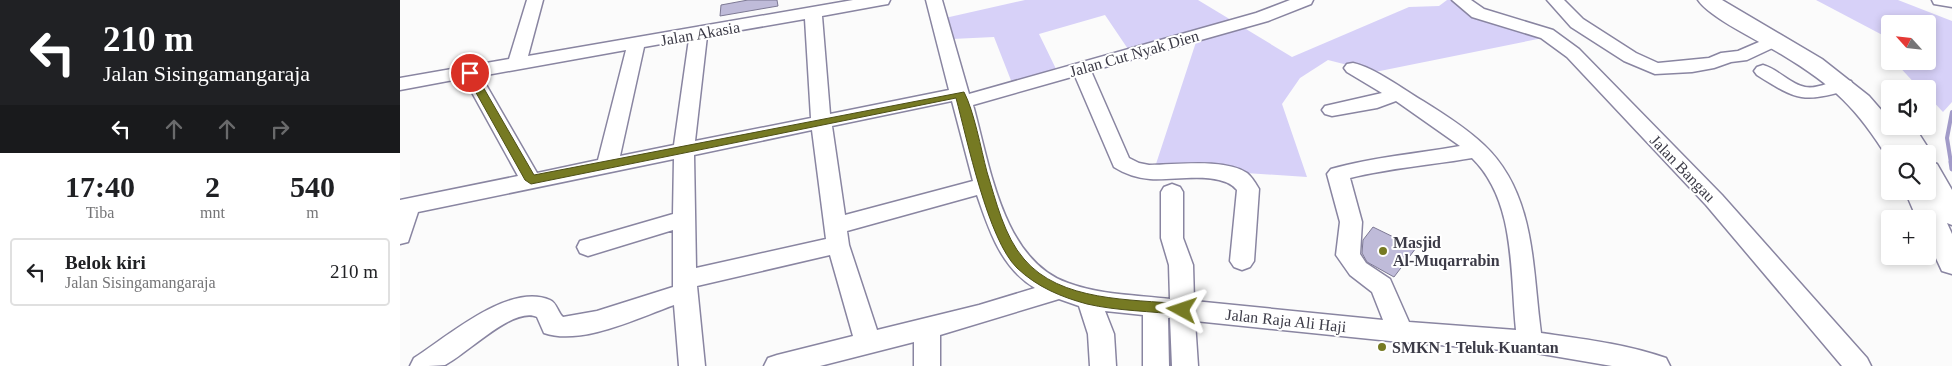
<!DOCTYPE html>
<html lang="id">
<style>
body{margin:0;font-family:Georgia,serif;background:#f6f6f6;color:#202124;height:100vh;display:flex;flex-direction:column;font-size:19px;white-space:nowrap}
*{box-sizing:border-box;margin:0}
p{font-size:16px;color:#757577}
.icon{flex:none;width:28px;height:28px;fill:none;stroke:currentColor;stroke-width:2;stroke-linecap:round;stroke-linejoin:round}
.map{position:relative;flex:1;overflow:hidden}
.drawer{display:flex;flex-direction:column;background:#fff;width:400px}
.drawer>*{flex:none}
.top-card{background:#202124;color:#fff;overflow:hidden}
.needle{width:32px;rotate:297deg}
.tools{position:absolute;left:1481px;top:15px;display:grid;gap:10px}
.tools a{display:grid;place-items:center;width:55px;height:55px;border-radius:5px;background:#fff;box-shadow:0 2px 8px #0003;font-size:25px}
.pin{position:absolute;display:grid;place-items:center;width:42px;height:42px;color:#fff;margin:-21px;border:2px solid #fff;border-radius:50%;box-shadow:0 1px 5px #0007}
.me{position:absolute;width:55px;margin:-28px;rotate:275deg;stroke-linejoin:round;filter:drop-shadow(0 0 4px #0008)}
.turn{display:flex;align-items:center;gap:18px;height:105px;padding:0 20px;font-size:22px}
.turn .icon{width:65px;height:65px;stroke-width:2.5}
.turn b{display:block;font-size:35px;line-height:42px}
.lanes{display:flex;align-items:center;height:48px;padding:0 20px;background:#0003;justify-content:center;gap:25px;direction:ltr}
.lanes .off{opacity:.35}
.eta{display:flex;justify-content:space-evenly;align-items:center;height:85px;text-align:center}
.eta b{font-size:30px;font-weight:600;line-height:35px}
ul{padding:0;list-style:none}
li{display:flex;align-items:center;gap:15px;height:68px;margin:0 10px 8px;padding:0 10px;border:2px solid #e0e0e0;border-radius:5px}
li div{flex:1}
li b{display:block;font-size:19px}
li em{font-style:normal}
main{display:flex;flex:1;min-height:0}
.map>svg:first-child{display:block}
.green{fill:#d7d1f8}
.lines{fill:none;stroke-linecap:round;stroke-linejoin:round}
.stream-far1{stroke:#a19ac8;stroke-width:4}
.stream{stroke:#a19ac8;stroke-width:5}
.building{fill:#bfbbd9;stroke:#7d7994}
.minor-casing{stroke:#8985a1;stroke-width:3}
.major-casing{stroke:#8985a1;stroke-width:3}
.minor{fill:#fff;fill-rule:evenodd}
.major{fill:#fff;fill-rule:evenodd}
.route{fill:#767a23;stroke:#4d4f17}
.poi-dot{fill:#767a23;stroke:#fff;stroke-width:2}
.labels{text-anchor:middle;stroke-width:4;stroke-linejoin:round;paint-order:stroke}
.street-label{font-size:16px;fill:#3c3b47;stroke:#fff}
.poi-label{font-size:16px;font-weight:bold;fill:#3c3b47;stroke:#fff;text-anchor:start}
</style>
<main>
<section class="drawer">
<div class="top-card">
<div class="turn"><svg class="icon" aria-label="left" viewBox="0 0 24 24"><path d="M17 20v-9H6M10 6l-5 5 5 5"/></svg><div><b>210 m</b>Jalan Sisingamangaraja</div></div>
<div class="lanes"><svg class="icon" aria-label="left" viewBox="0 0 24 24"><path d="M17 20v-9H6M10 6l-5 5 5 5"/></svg><svg class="icon off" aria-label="ahead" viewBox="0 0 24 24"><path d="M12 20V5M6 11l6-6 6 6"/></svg><svg class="icon off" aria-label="ahead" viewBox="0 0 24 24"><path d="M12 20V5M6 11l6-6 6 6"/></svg><svg class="icon off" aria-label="right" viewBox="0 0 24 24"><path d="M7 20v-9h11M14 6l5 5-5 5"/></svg></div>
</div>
<div class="eta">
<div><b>17:40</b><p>Tiba</p></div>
<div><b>2</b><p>mnt</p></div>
<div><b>540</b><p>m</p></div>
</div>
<ul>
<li><svg class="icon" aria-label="left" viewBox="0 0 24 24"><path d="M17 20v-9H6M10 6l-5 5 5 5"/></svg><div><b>Belok kiri</b><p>Jalan Sisingamangaraja</p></div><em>210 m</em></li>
</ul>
</section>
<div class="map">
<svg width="1552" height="366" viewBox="0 0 1552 366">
<rect width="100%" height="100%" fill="#fbfbfb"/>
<g class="green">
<path d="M625 0H798L892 57 1009 7 1039 6 1047 0H1055C1072 21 1122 29 1148 37L975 72 928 60 900 78 882 104 907 177 755 167 796 42 790 35 730 52 705 15 639 34 657 71 612 83 594 37 552 39 545 18Z"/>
<polygon points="1416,0 1498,0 1552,21 1552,102 1543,112 1528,96 1528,89 1520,89 1494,61 1528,61 1528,24 1490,24 1490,39"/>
</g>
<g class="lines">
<polyline class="stream-far1" points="1551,163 1547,138 1552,112"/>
<polyline class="stream" points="1551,162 1552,169"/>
</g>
<g class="building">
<polygon points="348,0 377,0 378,6 320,16 321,5"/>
<polygon points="973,227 1016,248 994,277 967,262 962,253 963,240"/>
</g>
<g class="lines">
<defs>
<g id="minor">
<path d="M127 0H143L128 56 453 0H490L488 4 482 5 422 16 430 114 549 90 526 0H542L569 94 856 13 890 0H913L911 4 868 21 691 71 729 158 739 163 749 165C776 165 824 158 847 173 852 177 856 184 859 189L854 261 850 267 842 270 834 267 830 261 837 190C821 170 774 181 750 179 737 178 725 174 714 167L675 76 573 105C590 165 602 260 668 283 700 295 737 295 770 299L769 265 761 238V192L764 187 772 184 780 187 783 192V238L793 265 794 301 983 320 972 292 950 275 936 255 940 222 927 174 931 169C973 157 1016 154 1060 146L996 101 977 108 932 116 925 114 922 110 925 106 982 93 947 72 944 68 947 64 953 63C975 68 1003 89 1023 101 1044 114 1066 128 1084 145 1136 194 1132 268 1141 333 1183 339 1226 344 1266 358L1270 366H1212L1130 352 1000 342 795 321 798 366H772L770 318H768L769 366H743V315L705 311 714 334 716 366H690L688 334 679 306 659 299 540 335V366H514V342L420 366H364L368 358 377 355 453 336 430 255 297 286 305 366H279L274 305C238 318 181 346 144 333L137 317C113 306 67 354 45 365 37 366 20 366 10 366L14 358C47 337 109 282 150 300 157 303 158 313 163 317L197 311 273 287V230L188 256 180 253 177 247 180 241 273 214 274 159 18 212 8 242 0 244V200L118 176 64 78 0 90V78L109 59ZM405 19 411 118 295 141 307 36ZM289 39 274 145 220 156 244 47ZM226 50 198 160 137 173 81 76ZM552 101 573 181 445 215 432 126ZM412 130 426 239 296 268 294 155ZM1072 158C1116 201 1110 273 1116 330L1009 322 990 279 966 263 960 254 962 222 950 178C990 168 1031 165 1072 158ZM577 195C589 230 601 268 635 288L579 305 477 330 449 245 447 231Z"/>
<polygon points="1052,0 1071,0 1084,9 1153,30 1179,49 1322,195 1467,358 1471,366 1442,366 1306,205 1167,57 1141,38 1072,17"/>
<polygon points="1147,0 1164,0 1183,19 1236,53 1258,63 1309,58 1321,53 1338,51 1373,36 1379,37 1382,41 1379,45 1347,60 1331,62 1314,68 1292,72 1255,74 1224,61 1171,27"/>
<polygon points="1532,0 1552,0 1552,7 1534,4"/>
<path d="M1363 65C1378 69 1390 84 1405 87 1420 90 1435 77 1451 81L1453 85 1451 89C1403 103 1398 101 1357 75L1354 71 1357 67Z"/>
</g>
<g id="major">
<path d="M1298 0H1322L1422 59 1469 96 1489 119 1490 126H1514L1532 154 1528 160V154H1490L1489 160C1457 108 1434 86 1381 54 1361 42 1310 18 1298 0Z"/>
<polygon points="1528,161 1537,164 1552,190 1552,225 1547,223 1552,234 1552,274 1542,271 1528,241 1528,219 1517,219 1505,191 1528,191"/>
</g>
</defs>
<use href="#minor" class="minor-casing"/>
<use href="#major" class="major-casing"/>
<use href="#minor" class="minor"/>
<use href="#major" class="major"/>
</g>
<path class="route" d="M66 71 75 73 134 175 564 92C574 111 581 149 587 172 596 201 604 236 624 259 660 302 731 299 782 304L788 310 782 315C751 311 717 311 687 304 661 297 637 287 617 268 588 240 567 139 556 98L131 184 125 180 65 73Z"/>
<g class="poi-dot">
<circle cx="983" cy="251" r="5"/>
<circle cx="982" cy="347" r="5"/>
</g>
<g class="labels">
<g class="street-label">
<text transform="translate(300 33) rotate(-10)" y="6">Jalan Akasia</text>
<text transform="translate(734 53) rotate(-16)" y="6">Jalan Cut Nyak Dien</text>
<text transform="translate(1283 168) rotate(46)" y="6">Jalan Bangau</text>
<text transform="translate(886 320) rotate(6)" y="6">Jalan Raja Ali Haji</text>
</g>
<g class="poi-label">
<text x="993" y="248">Masjid<tspan x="993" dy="18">Al-Muqarrabin</tspan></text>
<text x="992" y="353">SMKN 1 Teluk Kuantan</text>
</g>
</g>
</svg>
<div class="tools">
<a><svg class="needle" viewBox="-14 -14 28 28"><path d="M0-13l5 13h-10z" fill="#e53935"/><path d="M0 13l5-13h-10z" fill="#757577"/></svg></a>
<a><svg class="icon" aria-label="sound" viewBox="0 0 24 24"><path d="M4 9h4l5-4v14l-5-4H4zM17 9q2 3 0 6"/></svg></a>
<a><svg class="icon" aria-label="search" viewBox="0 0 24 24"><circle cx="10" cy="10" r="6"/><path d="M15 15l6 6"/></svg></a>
<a>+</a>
</div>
<div class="pin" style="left:70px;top:73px;background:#d93025"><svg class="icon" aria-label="arrive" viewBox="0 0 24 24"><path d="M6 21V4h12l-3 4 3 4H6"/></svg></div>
<svg class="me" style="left:782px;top:310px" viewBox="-20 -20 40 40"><path d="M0-17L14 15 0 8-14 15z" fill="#767a23" stroke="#fff" stroke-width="4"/></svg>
</div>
</main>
